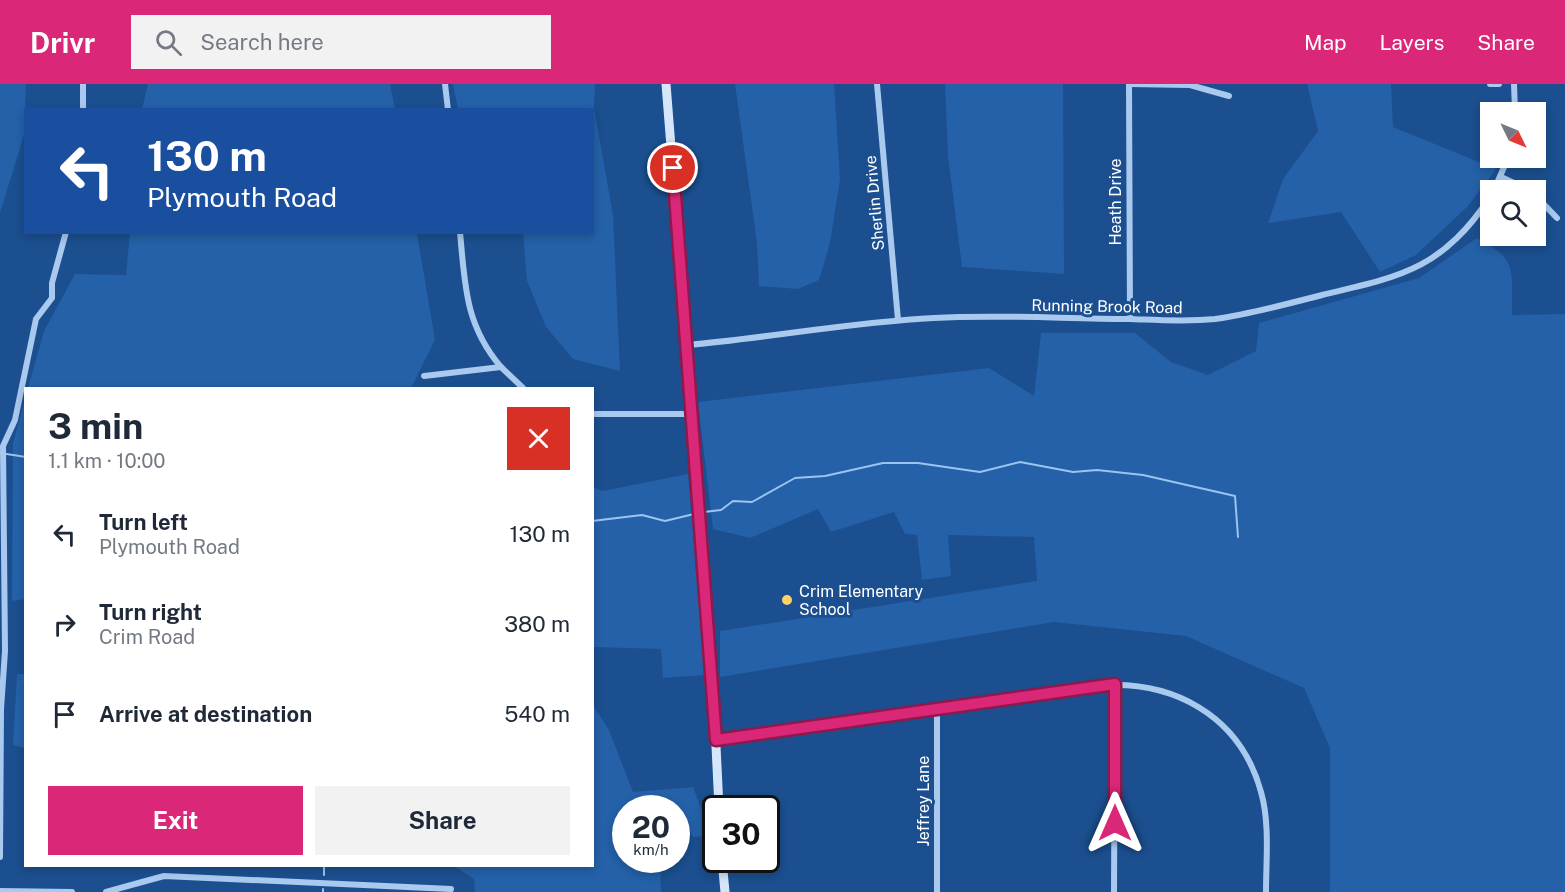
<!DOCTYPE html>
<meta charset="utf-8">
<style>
body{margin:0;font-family:"Public Sans",sans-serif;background:#f2f2f3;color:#1f2937;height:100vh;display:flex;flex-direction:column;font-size:22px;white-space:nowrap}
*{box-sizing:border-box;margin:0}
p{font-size:20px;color:#747a83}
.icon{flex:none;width:33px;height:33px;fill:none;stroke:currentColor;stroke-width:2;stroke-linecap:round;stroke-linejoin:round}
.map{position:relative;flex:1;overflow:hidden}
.panel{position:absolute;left:24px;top:303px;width:570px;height:480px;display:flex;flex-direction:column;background:#fff;border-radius:0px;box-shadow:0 3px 9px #0003}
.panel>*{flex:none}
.guide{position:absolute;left:24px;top:24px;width:570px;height:126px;border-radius:0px;box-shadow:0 3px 9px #0003;background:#1a4fa0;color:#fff;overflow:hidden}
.needle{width:39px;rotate:133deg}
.buttons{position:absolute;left:1480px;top:18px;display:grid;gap:12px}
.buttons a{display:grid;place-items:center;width:66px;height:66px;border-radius:0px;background:#fff;box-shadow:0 3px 9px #0003;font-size:30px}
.speed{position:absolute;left:612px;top:711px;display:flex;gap:12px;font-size:30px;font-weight:700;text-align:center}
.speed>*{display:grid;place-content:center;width:78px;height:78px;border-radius:50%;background:#fff;box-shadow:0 3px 9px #0003;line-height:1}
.speed small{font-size:15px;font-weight:400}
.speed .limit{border:3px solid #111;border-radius:9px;background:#fff;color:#111}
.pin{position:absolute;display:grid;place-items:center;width:51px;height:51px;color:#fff;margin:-26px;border:3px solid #fff;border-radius:50%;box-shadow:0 2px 6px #0007}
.me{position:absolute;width:66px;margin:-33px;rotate:0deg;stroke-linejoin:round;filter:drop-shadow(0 0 4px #0008)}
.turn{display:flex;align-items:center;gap:21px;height:126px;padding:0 24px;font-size:27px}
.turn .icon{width:78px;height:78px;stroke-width:2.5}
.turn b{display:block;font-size:42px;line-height:51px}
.round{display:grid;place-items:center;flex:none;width:63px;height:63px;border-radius:0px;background:#f2f2f3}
.head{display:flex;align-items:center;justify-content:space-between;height:102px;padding:0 24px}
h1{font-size:36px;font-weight:700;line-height:45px}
.cta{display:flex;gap:12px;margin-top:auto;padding:12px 24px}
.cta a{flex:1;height:69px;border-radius:0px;background:#db2777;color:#fff;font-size:24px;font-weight:700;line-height:69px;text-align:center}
.cta a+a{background:#f2f2f3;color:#1f2937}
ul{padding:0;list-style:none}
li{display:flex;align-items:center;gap:18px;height:90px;padding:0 24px}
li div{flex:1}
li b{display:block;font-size:22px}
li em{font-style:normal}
header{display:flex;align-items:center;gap:36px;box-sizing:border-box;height:84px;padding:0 30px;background:#db2777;color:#fff}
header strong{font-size:28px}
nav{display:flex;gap:33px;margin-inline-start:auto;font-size:21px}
.search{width:420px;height:54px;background:#f2f2f3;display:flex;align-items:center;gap:15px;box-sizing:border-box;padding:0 21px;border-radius:0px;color:#747a83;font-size:22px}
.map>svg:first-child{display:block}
.green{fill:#2461a8}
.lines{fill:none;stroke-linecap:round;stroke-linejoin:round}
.stream{stroke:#9cc4f0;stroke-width:2}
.street{stroke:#a9c9ee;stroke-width:6}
.secondary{stroke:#d6e6fa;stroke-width:9}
.route-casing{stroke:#8e194d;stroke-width:15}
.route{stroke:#db2777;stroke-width:10}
.poi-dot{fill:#ffd166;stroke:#1b4f8f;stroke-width:2}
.labels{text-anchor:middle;stroke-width:6;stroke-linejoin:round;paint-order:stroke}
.street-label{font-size:16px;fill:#fff;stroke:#1b4f8f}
.poi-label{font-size:16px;fill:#fff;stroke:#1b4f8f;text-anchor:start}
</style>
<header>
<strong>Drivr</strong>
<div class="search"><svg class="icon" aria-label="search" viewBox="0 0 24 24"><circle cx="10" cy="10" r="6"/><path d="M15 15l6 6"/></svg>Search here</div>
<nav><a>Map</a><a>Layers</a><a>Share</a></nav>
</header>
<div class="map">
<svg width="1565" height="808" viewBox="0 0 1565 808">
<rect width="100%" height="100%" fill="#1b4f8f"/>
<g class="green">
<polygon points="0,0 26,0 24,51 0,129"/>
<polygon points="148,0 390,0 395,25 142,25"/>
<polygon points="453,0 595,0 594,24 613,131 620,287 573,275 546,243 527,197 523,149 592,148 592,26 458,25"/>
<polygon points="735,0 834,0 840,95 830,159 819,196 798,205 759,202 757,159"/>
<polygon points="945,0 1063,0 1064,190 962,183 948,72"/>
<polygon points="1307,0 1391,0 1393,43 1496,85 1467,123 1416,171 1380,188 1341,128 1268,139 1283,95 1318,47"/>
<polygon points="130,149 417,149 435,256 411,304 28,304 44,247 75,190 126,191"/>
<path d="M1477 154C1520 176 1511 189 1512 231L1565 230V808H1330V664L1304 604 1186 552 1054 538 720 593V547L1037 497 1034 453 948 451 951 492 922 496 917 451 905 450 894 428 831 448 818 425 750 454 713 445 698 318 989 284 1034 312 1041 249H1135L1171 278 1208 291 1256 267 1259 239 1419 194Z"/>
<polygon points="25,315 25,515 12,517 13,359"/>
<polygon points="688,390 705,591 663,594 661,565 593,563 593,403 603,407"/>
<polygon points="17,590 25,590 25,664 13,661"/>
<polygon points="593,621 609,646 633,708 693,703 711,751 693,753 678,724 626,724 626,776 660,776 661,808 475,808 474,795 454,782 592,782"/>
</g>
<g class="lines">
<g class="stream">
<polyline points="0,369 26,373"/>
<polyline points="704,428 721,426 733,417 752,418 795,394 825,392 883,379 918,379 980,388 1020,378 1073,388 1097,386 1143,391 1235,412 1238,453"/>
<polyline points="592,437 642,431 665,437 698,429"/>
<polyline points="324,791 324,782"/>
<polyline points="323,808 323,805"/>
</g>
<g class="street">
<polyline points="445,0 448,26"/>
<polyline points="877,0 898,236"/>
<polyline points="1129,0 1130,235"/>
<polyline points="1129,0 1190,1 1229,12"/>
<polyline points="1490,0 1499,0"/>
<polyline points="1514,0 1515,28"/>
<polyline points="83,26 83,0"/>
<polyline points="1501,93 1529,106"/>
<polyline points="1494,106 1508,74"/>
<polyline points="1536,112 1557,134"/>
<path d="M460 148C465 201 465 241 501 283"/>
<path d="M687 261C769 254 851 238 934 234 999 230 1065 235 1129 235 1158 236 1187 238 1215 235 1251 230 1287 220 1322 211 1403 192 1442 185 1491 112"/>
<polyline points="424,292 501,283 523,304"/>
<polyline points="592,330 691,330"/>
<path d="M716 656 1096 602C1172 595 1240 631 1261 708 1270 739 1266 776 1266 808"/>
<polyline points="0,773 1,625 5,567 3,362 15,336 36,235 52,214 52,199 66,148"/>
<polyline points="0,807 72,808"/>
<polyline points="106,808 164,792 451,805"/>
<polyline points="937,808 937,625"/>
<polyline points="1114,808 1115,600"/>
</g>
<g class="secondary">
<polyline points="666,0 712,579 719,724"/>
<polyline points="722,776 725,808"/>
</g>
</g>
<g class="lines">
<defs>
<polyline id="route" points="673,84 716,656 1115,600 1115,739"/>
</defs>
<use href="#route" class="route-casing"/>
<use href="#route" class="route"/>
</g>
<circle class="poi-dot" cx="787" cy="516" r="6"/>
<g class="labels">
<g class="street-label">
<text transform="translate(1115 118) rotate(-90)" y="6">Heath Drive</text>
<text transform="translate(874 119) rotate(-95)" y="6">Sherlin Drive</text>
<text transform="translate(1107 222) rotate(1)" y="6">Running Brook Road</text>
<text transform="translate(923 717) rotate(-90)" y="6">Jeffrey Lane</text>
</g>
<g class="poi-label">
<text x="799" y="513">Crim Elementary<tspan x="799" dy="18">School</tspan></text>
</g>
</g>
</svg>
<div class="buttons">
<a><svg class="needle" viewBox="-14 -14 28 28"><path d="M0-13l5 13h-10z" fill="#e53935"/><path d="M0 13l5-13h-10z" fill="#747a83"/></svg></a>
<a><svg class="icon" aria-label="search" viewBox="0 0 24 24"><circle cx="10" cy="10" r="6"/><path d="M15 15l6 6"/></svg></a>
</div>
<div class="speed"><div>20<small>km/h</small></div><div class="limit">30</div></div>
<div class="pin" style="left:673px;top:84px;background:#d93025"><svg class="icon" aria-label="arrive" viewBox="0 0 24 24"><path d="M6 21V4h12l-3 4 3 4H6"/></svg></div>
<svg class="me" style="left:1115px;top:739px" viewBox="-20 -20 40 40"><path d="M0-17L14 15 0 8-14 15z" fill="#db2777" stroke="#fff" stroke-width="4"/></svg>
<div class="guide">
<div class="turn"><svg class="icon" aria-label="left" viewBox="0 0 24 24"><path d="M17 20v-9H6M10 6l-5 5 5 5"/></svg><div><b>130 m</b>Plymouth Road</div></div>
</div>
<section class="panel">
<div class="head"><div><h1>3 min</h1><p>1.1 km · 10:00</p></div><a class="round" style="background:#d93025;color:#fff"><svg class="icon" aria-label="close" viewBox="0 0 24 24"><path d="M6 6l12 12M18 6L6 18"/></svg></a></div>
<ul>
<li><svg class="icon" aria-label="left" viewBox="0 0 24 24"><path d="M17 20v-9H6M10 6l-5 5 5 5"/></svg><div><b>Turn left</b><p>Plymouth Road</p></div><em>130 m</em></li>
<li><svg class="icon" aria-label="right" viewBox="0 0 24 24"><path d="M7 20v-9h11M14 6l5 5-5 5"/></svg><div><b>Turn right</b><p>Crim Road</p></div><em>380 m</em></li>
<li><svg class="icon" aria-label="arrive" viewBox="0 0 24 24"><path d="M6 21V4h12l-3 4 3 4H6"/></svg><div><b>Arrive at destination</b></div><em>540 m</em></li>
</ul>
<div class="cta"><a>Exit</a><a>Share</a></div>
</section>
</div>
